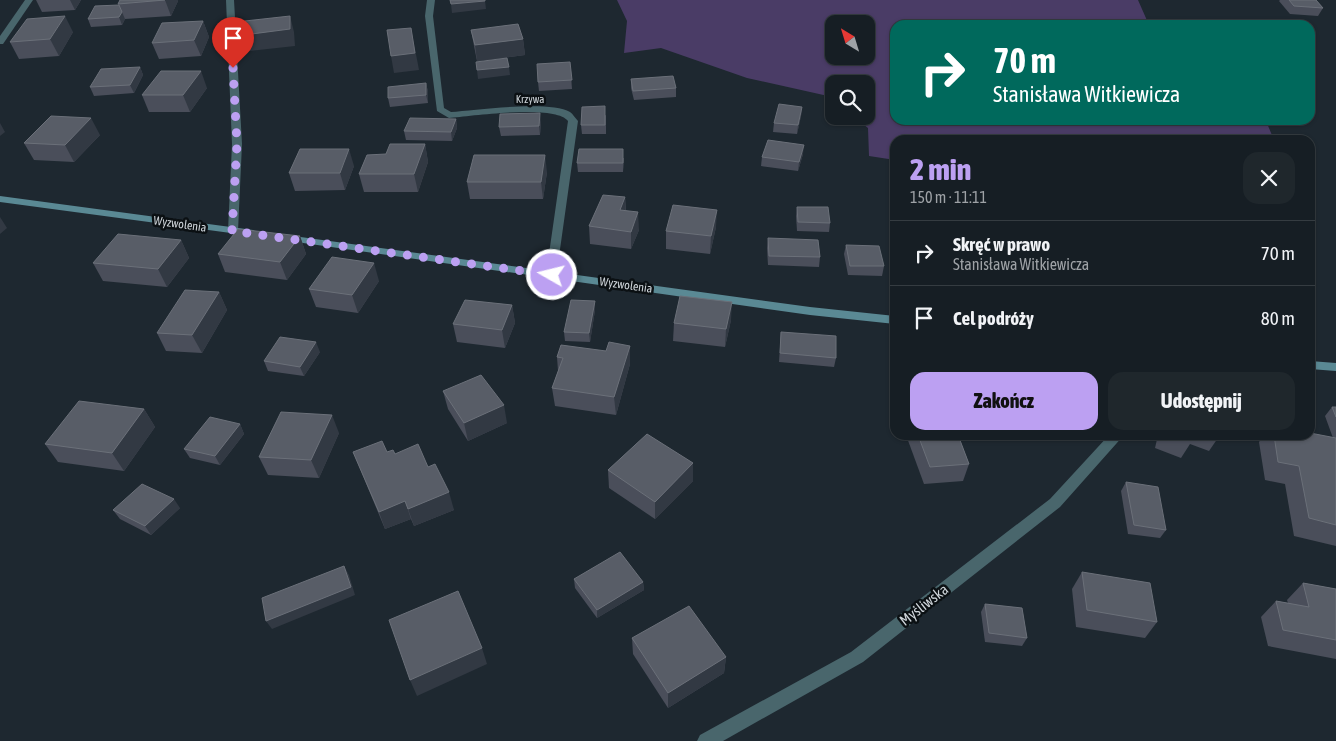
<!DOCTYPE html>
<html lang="pl">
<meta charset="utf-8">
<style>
body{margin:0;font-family:"Asap Condensed",sans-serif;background:#1f272c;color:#f1f3f6;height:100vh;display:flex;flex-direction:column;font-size:19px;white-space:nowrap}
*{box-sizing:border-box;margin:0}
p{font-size:16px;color:#9ea2a6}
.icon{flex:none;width:28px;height:28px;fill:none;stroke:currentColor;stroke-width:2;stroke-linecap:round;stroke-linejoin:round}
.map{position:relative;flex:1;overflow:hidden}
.details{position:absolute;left:890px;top:135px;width:425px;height:305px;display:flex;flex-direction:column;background:#161e24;border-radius:15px;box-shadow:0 1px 4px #0004,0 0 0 1px #353c41}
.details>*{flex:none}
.top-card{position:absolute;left:890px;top:20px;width:425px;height:105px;border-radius:15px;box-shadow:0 1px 4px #0004,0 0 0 1px #353c41;background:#00695c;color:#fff;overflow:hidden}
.needle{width:32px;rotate:322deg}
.tools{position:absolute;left:825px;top:15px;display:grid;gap:10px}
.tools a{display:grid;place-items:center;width:50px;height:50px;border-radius:10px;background:#161e24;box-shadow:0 1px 4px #0004,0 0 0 1px #353c41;font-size:25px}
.pin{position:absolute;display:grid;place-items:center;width:42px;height:42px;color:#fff;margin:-51px -21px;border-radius:50% 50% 50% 0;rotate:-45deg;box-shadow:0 0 5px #0007}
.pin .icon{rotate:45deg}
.me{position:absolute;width:55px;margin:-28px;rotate:278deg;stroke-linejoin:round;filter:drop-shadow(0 0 4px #0008)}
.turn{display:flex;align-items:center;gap:18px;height:105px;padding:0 20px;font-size:22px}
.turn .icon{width:65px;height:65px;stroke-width:2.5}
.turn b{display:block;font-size:35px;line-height:42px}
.round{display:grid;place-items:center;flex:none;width:52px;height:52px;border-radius:15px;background:#1f272c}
.summary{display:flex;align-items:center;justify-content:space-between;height:85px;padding:0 20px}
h1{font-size:30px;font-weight:800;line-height:38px;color:#bca0f2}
.cta{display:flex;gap:10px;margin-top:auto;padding:10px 20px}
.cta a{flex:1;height:58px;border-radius:15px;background:#bca0f2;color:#111;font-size:20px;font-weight:800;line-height:58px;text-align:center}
.cta a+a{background:#1f272c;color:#f1f3f6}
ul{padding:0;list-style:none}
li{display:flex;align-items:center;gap:15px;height:65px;padding:0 20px;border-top:1px solid #353c41}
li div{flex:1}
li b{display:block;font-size:19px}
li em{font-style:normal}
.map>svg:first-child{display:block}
.green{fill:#4a3c66;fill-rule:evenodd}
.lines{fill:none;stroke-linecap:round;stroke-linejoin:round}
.street{fill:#49666c;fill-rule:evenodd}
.secondary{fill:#5a8994;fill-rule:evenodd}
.wall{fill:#4a4e5a}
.shaded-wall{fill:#323943}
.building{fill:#585d67;stroke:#6b7079}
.route{stroke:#bca0f2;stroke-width:9;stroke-dasharray:0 16.2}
.labels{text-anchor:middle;stroke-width:5;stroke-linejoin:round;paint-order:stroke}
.far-street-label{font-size:11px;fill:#cfd5da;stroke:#0b1013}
.street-label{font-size:12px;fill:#cfd5da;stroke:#0b1013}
.near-street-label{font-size:15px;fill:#cfd5da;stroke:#0b1013}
</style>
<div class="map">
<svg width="1336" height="741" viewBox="0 0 1336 741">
<rect width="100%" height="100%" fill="#1e2830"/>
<path class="green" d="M617 0H1138L1149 25H895V120H1262L1266 121 1274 140H895V160L869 156 868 128 853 116H866V84H834V100L828 96 747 78 661 48 624 53 627 21ZM834 24H866V56H834Z"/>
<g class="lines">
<g class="street">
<polygon points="25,0 33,0 3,44 0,44 0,36"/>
<polygon points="226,0 234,0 242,144 238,231 233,234 228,231 232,144"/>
<path d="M427 0H435L433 16 444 108 451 112C476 110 550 100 570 112 573 114 575 118 578 121L556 278H548L546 275 568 121C555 104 472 116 449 118L437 111 425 16Z"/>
<polygon points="1109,435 1124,435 1060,507 863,662 723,741 697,741 700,735 851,652 1050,499"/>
</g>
<g class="secondary">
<polygon points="0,196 253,230 258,233 253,236 0,202"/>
<polygon points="286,235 810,307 895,316 895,324 810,315 282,240 281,238"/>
<polygon points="1310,361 1336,363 1336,371 1310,369"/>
</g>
</g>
<g class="wall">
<polygon points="36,0 81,0 75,10 42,12"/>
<polygon points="120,0 178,1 171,16 125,19 122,25 91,27 88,19 119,5 118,4"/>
<polygon points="1280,0 1316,0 1323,8 1318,16 1290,14 1279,1"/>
<polygon points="203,21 209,37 201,56 159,59 152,43"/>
<polygon points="471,30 523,39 525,55 477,61 474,46"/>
<polygon points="73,32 59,56 19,59 10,42"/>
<polygon points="570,62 572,89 539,91 538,82"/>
<polygon points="140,67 143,75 134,93 94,96 90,87"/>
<polygon points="631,79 676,88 676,97 634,100 631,88"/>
<polygon points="426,83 428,92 428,103 390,107 388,98"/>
<polygon points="207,88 190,112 149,112 142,95"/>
<polygon points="802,107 801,116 797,134 773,132 774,123"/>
<polygon points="606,115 606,134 582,134 581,125"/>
<polygon points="456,119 457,128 452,141 406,140 404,131"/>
<polygon points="541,122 540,135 501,136 499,127"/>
<polygon points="100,135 74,162 34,160 24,143"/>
<polygon points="425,144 428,162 418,192 364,192 359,174 386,154"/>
<polygon points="803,154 798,171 761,166 762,157"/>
<polygon points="624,158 623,172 578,172 577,163"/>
<polygon points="354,166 345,190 295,191 289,173"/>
<polygon points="547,172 543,199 470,199 467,182"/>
<polygon points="625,197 626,210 639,230 631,249 590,244 589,226"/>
<polygon points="797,207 830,223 829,232 797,231 796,216"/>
<polygon points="716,227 710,254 666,249 666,231"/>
<polygon points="300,236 306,254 287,280 225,272 218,254"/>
<polygon points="768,238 820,257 819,267 768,265 767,248"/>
<polygon points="181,240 189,258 167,287 103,281 93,263"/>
<polygon points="846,245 884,266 882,276 848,275 844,254"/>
<polygon points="379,281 358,313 316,307 309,289"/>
<polygon points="219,292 227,310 202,353 166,351 157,333"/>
<polygon points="512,305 515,323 505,348 457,342 453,324"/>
<polygon points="595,310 590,342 565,341 564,332"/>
<polygon points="731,320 725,347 673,341 674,323"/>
<polygon points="781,332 836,358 834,367 779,362"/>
<polygon points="320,352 304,376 268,371 264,361"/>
<polygon points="557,357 630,364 616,415 555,406 552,388 558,371"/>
<polygon points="443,391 507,423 468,441 448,409"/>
<polygon points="1332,407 1336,407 1336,546 1294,536 1285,484 1265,480 1259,442 1264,435 1310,435 1333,438 1325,416"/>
<polygon points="144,409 155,427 124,471 58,462 45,444"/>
<polygon points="240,424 244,434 220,465 190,458 184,449"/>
<polygon points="339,433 319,478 268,475 259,457"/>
<polygon points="906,435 958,435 969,464 963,481 924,484"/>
<polygon points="1158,435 1220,435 1209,451 1190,444 1181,458 1155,448"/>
<polygon points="353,452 387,452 395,454 428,467 454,510 414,526 411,519 385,529"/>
<polygon points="608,470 693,481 655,519 609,488"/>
<polygon points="1126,482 1166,530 1160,538 1128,534 1121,491"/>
<polygon points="180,508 151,535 120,519 113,510"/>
<polygon points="1082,572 1157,622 1145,638 1076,627 1072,589"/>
<polygon points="574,579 643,582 644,590 597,618 575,588"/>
<polygon points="1303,583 1336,589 1336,659 1268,646 1261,617 1276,601 1288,603 1287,600"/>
<polygon points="985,604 1027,638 1022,646 985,642 981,612"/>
<polygon points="632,638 726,657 724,673 668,708 633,654"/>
</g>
<g class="shaded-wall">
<polygon points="70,0 81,0 75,10"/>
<polygon points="165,0 178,0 178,1 171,16"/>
<polygon points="485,1 486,9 452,13 451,4"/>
<polygon points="122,12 125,19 122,25 119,17"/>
<polygon points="65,16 73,32 59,56 50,39"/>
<polygon points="290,16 294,32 295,46 250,51 244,35"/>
<polygon points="203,21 209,37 201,56 194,40"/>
<polygon points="411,28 419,70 394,73 391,56"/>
<polygon points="523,39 525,55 477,61 475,45"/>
<polygon points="140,67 143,75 134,93 130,85"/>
<polygon points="509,67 510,75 478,79 477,70"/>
<polygon points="201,71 207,88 190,112 183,95"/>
<polygon points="426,83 428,92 428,103 426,95"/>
<polygon points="802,107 801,116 797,134 798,125"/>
<polygon points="540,113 541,122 540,135 539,126"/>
<polygon points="91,118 100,135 74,162 65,145"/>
<polygon points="456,119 457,128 452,141 451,132"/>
<polygon points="0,123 5,132 0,136"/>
<polygon points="425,144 428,162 418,192 414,174"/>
<polygon points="804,145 803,154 798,171 799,162"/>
<polygon points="349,149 354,166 345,190 340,173"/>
<polygon points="545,155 547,172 543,199 541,182"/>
<polygon points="625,197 626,215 620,210"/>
<polygon points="717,210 716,227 710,254 711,236"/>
<polygon points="638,212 639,230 631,249 631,232"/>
<polygon points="0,217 7,228 0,234"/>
<polygon points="300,236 306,254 287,280 280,262"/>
<polygon points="181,240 189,258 167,287 158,269"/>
<polygon points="374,263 379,281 358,313 352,295"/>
<polygon points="219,292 227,310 202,353 192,335"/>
<polygon points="595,301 595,310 590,342 589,333"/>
<polygon points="732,302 731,320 725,347 726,329"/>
<polygon points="512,305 515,323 505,348 502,330"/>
<polygon points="316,342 320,352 304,376 300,367"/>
<polygon points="630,346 630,364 616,415 614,397"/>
<polygon points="504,405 507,423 468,441 464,423"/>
<polygon points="144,409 155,427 124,471 112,453"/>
<polygon points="332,415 339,433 319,478 311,460"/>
<polygon points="240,424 244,434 220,465 215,456"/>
<polygon points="693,463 693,481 655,519 655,502"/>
<polygon points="449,492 454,510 414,526 408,509"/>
<polygon points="174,499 180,508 151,535 145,526"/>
<polygon points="405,501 411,519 385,529 379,512"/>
<polygon points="344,566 349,575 355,595 272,629 266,621"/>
<polygon points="643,582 644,590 597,618 597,610"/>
<polygon points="482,648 487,664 417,696 410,680"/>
<polygon points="726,657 724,673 668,708 668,693"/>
</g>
<g class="building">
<polygon points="120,0 165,0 118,4"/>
<polygon points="450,0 485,0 485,1 451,4"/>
<polygon points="1289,0 1316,0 1323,8 1294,6"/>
<polygon points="119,5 122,12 119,17 88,19 95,6"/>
<polygon points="65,16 50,39 10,42 27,19"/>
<polygon points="290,16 290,29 244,35 245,21"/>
<polygon points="203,21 194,40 152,43 162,23"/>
<polygon points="518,24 523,39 475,45 471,30"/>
<polygon points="411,28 415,53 391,56 387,30"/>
<polygon points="507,58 509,67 477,70 476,62"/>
<polygon points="570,62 572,80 538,82 537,64"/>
<polygon points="140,67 130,85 90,87 101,69"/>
<polygon points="161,71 201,71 183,95 142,95"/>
<polygon points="673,76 676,88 633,91 631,79"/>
<polygon points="426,83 426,95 388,98 388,87"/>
<polygon points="779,104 802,107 798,125 774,123"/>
<polygon points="605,106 605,125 581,125 582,107"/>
<polygon points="540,113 539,126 499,127 500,114"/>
<polygon points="51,116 91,118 65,145 24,143"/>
<polygon points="410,118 456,119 451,132 404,131"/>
<polygon points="768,140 804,145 799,162 762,157"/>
<polygon points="390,144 425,144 414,174 359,174 367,155 386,154"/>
<polygon points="300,149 349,149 340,173 289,173"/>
<polygon points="579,149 623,149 623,163 577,163"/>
<polygon points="474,155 545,155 541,182 467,182"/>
<polygon points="603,195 625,197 620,210 638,212 631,232 589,226"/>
<polygon points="673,205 717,210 711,236 666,231"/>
<polygon points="797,207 828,207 830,223 798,222"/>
<polygon points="238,229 300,236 280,262 218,254"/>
<polygon points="118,234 181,240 158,269 93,263"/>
<polygon points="768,238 818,240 820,257 769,256"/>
<polygon points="846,245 879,246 884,266 850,266"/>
<polygon points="332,257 374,263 352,295 309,289"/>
<polygon points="185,290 219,292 192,335 157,333"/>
<polygon points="680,296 732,302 726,329 674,323"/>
<polygon points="465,300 512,305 502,330 453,324"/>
<polygon points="571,300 595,301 589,333 564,332"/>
<polygon points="781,332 836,336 836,358 780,353"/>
<polygon points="280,337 316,342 300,367 264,361"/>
<polygon points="609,342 630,346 614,397 552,388 563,358 557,357 561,345 606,351"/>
<polygon points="481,375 504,405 464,423 443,391"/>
<polygon points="79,401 144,409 112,453 45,444"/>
<polygon points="1332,407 1336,407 1336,417"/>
<polygon points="281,412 332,415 311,460 259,457"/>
<polygon points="210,417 240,424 215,456 184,449"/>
<polygon points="1310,433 1336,438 1336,525 1309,518 1299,466 1278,462 1274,435 1310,435"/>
<polygon points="647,434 693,463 655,502 608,470"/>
<polygon points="918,435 958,435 969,464 930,467"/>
<polygon points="1178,435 1194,435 1193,440"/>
<polygon points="382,441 387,452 393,450 395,454 418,444 428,467 435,464 449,492 408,509 405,501 379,512 353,452"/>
<polygon points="1126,482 1158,487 1166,530 1134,525"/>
<polygon points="142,484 174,499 145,526 113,510"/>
<polygon points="620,552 643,582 597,610 574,579"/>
<polygon points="344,566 351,587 266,621 262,598"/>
<polygon points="1082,572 1150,583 1157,622 1087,610"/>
<polygon points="1303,583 1336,589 1336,640 1283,630 1276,601 1309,607"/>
<polygon points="458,591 482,648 410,680 389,620"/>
<polygon points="985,604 1022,608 1027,638 989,633"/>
<polygon points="689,606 726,657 668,693 632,638"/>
</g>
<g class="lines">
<polyline class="route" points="233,68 237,144 232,231 552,275"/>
</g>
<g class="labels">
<g class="far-street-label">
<text x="530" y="103">Krzywa</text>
</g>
<g class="street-label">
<text transform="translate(180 224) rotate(8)" y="4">Wyzwolenia</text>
<text transform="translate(626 285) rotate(8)" y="4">Wyzwolenia</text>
</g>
<g class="near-street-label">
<text transform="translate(924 605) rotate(-38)" y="5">Myśliwska</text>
</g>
</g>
</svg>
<div class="tools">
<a><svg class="needle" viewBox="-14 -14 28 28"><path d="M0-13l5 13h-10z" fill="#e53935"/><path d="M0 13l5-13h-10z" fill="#9ea2a6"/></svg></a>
<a><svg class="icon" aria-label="search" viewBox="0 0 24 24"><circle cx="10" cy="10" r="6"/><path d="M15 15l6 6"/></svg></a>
</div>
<div class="pin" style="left:233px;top:68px;background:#d93025"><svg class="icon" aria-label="arrive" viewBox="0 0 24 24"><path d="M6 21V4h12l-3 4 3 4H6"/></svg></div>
<svg class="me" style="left:552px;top:275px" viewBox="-20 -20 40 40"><circle r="17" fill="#bca0f2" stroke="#fff" stroke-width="3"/><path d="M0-11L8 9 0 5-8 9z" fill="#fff"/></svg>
<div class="top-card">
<div class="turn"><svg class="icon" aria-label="right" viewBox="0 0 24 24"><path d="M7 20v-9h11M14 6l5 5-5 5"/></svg><div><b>70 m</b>Stanisława Witkiewicza</div></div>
</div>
<section class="details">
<div class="summary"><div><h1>2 min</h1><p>150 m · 11:11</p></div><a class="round"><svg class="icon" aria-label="close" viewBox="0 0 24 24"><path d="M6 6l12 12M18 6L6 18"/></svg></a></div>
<ul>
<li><svg class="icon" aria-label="right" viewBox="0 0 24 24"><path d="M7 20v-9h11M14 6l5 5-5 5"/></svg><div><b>Skręć w prawo</b><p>Stanisława Witkiewicza</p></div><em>70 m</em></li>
<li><svg class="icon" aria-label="arrive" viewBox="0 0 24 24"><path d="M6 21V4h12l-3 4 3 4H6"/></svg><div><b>Cel podróży</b></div><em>80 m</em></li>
</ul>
<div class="cta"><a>Zakończ</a><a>Udostępnij</a></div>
</section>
</div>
